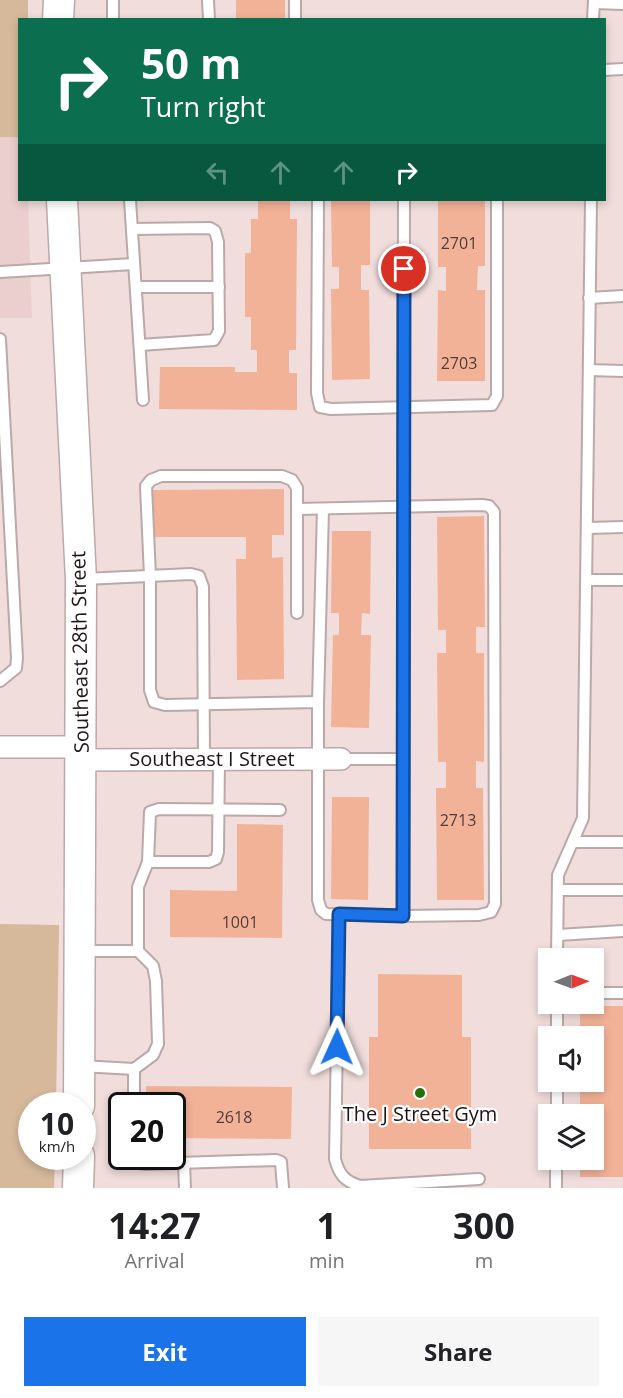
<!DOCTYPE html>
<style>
body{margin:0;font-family:"Open Sans",sans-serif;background:#f6f6f6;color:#202124;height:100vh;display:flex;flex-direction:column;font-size:22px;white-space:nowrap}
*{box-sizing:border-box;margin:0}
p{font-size:20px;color:#757577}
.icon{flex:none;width:33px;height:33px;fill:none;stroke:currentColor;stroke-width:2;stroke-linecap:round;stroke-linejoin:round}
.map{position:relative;height:1188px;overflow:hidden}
.panel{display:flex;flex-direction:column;background:#fff;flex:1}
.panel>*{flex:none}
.hud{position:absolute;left:18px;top:18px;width:588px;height:183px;border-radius:0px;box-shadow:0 3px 9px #0003;background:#0b6e4f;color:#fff;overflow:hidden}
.needle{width:39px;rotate:89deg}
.controls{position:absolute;left:538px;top:948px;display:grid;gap:12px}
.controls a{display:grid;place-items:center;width:66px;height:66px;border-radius:0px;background:#fff;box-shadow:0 3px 9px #0003;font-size:30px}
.speed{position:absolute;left:18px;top:1092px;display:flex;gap:12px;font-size:30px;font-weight:700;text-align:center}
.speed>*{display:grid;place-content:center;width:78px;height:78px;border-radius:50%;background:#fff;box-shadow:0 3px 9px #0003;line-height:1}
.speed small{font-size:15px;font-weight:400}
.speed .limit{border:3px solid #111;border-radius:9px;background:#fff;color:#111}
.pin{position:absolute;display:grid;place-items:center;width:51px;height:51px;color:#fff;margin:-26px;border:3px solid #fff;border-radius:50%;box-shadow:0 2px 6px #0007}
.me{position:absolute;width:66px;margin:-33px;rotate:1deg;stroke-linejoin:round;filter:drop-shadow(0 0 4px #0008)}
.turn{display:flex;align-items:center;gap:21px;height:126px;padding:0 24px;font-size:27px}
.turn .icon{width:78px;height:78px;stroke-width:2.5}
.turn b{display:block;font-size:42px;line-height:51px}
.lanes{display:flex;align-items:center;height:57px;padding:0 24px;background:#0003;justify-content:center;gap:30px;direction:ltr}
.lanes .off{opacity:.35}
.eta{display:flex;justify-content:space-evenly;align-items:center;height:102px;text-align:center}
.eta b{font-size:36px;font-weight:700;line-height:42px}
.button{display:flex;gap:12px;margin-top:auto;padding:12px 24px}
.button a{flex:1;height:69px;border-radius:0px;background:#1a73e8;color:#fff;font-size:24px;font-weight:700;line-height:69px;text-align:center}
.button a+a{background:#f6f6f6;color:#202124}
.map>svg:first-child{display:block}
.built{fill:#ebcfce}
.green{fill:#d6b99a}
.building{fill:#f2b298}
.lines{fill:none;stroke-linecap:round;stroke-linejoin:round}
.lane-casing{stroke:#bba9a9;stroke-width:14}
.street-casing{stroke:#bba9a9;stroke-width:24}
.secondary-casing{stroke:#bba9a9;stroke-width:33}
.lane{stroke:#fff;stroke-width:10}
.street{stroke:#fff;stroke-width:21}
.secondary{stroke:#fff;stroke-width:30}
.route-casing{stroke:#114b97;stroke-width:15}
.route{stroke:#1a73e8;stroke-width:10}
.poi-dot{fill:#286e0c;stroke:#fff;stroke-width:2}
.labels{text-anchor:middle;stroke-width:4.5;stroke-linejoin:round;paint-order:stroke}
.number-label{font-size:16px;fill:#523d36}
.street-label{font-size:20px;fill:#1d1616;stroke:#fff}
.poi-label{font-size:20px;fill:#1d1616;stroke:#fff}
</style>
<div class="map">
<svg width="623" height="1188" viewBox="0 0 623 1188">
<rect width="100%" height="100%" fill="#f0dddc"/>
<polygon class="built" points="0,137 19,137 20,200 28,200 32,318 0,318"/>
<g class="green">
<polygon points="0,0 28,0 28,19 20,20 19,137 0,137"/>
<polygon points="0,924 59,925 56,1105 32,1106 32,1156 55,1157 54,1188 0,1188"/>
</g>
<g class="building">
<rect x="236" y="0" width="49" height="20"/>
<polygon points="258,200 290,200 290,219 297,219 296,350 289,350 289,373 297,373 297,410 159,409 160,367 235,367 235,372 257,372 257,350 251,350 251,317 245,317 245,253 251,253 251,219 258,219"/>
<polygon points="331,200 370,200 370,265 361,265 361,290 369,290 370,379 332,380 331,289 339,289 339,267 332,267"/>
<polygon points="438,200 485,200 485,266 478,266 477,290 485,290 485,381 437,381 438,290 446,291 446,267 438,267"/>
<polygon points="284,489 284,535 272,535 272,558 283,557 284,679 237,680 236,559 246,559 246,537 153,537 153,490"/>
<polygon points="484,516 485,627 476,627 476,653 484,653 484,762 476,761 476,788 483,788 484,900 437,900 436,788 446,788 446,762 438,762 437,653 446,653 446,630 438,630 437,517"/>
<polygon points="332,531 371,531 370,614 362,613 361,635 371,635 369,728 331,727 333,635 339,635 339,613 331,613"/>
<polygon points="332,797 369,797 368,900 331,899"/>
<polygon points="237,824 283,825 282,938 170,937 170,890 237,891"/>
<polygon points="378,974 462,975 462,1037 471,1037 471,1149 369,1149 369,1037 378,1037"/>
<polygon points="580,1006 623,1006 623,1177 580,1177 580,1160 594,1160 594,1114 580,1114 580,1082 594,1082 594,1036 580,1036"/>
<polygon points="146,1086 292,1087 291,1139 172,1138 172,1106 146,1106"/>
</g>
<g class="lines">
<defs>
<g id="lane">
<polyline points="113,0 113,20"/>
<polyline points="208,0 209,20"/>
<polyline points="295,0 295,20"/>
<polyline points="594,3 623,4"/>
<polyline points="593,20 594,0"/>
<polyline points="604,70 623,69"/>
<polyline points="130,200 143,400"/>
<polyline points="318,200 317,393 320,407 331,409 492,405 497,396 497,200"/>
<polyline points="132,229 210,228 215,231 218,242 219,331 214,340 140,345"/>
<polyline points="0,272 134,264"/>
<polyline points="136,287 219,287"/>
<polyline points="589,298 623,296"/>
<polyline points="0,339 17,658 16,668 0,681"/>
<polyline points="589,370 623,371"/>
<polyline points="297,509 482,505 489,506 494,512 495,904 491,912 479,915 403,916"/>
<polyline points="587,528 623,527"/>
<polyline points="84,579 191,574 199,576 203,587 204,759"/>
<polyline points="587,580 623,580"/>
<polyline points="297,613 297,488 292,480 282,476 161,476 151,480 146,486 150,576 150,690 154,702 165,705 318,702 318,900 321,910 326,914 403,916 404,200"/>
<polyline points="318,702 323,509"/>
<polyline points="341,759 403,759"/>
<polyline points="573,842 623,842"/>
<polyline points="148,862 150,812 159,809 280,810"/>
<polyline points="558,890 623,890"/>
<path d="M339 914 335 1159C339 1174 344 1181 360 1186L479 1179"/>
<polyline points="558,935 623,931"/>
<polyline points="83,951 138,951 138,887 148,862 209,862 216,859 218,852 219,759"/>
<polyline points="557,958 558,875 583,818 591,200"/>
<polyline points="594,993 623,993"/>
<polyline points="557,1036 557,1004"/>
<polyline points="81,1066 134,1069 153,1055 158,1044 156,981 153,966 138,951"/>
<polyline points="134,1069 134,1106"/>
<polyline points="557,1114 557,1082"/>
<polyline points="135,1156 139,1163 146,1164 276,1160 281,1162 283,1188"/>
<polyline points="184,1163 185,1188"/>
<polyline points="556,1188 556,1160"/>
</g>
<g id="street">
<polyline points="0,747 81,747"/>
<polyline points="82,760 341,759"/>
</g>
<g id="secondary">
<polyline points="58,20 59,0"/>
<polyline points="62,200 81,580 79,1106"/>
<polyline points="78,1188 79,1156"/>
</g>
</defs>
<use href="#lane" class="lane-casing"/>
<use href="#street" class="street-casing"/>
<use href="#secondary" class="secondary-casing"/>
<use href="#lane" class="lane"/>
<use href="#street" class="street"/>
<use href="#secondary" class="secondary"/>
</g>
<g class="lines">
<defs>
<polyline id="route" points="337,1047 339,914 403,916 404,269"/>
</defs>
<use href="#route" class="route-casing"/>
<use href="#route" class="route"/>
</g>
<circle class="poi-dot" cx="420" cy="1093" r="6"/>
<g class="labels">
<g class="number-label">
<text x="459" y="249">2701</text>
<text x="459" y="369">2703</text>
<text x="458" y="826">2713</text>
<text x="240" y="928">1001</text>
<text x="234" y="1123">2618</text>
</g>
<g class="street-label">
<text transform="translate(80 652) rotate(-91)" y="7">Southeast 28th Street</text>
<text x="212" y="766">Southeast I Street</text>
</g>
<g class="poi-label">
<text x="420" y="1121">The J Street Gym</text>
</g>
</g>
</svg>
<div class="controls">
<a><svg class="needle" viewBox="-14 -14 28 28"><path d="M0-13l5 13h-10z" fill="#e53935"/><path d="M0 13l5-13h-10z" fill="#757577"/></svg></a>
<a><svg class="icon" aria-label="sound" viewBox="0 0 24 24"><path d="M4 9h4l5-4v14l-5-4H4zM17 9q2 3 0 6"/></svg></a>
<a><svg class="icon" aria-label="layers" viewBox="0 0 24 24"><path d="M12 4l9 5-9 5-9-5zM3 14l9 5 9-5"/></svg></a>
</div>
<div class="speed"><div>10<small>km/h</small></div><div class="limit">20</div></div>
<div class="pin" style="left:404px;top:269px;background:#d93025"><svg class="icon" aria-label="arrive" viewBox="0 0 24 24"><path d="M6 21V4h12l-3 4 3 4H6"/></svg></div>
<svg class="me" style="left:337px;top:1047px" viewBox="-20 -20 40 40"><path d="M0-17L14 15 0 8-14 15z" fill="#1a73e8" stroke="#fff" stroke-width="4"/></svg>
<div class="hud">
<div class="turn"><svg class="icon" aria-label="right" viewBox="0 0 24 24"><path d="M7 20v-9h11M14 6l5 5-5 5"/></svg><div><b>50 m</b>Turn right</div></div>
<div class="lanes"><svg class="icon off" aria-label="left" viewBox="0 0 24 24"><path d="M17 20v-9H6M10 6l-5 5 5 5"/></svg><svg class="icon off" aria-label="ahead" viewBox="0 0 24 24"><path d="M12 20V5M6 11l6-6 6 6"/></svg><svg class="icon off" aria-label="ahead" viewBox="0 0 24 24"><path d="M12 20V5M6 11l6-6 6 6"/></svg><svg class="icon" aria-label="right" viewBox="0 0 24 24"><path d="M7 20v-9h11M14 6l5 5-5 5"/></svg></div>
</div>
</div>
<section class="panel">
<div class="eta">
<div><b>14:27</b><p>Arrival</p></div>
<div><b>1</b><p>min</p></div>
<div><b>300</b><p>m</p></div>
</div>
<div class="button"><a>Exit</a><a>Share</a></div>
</section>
